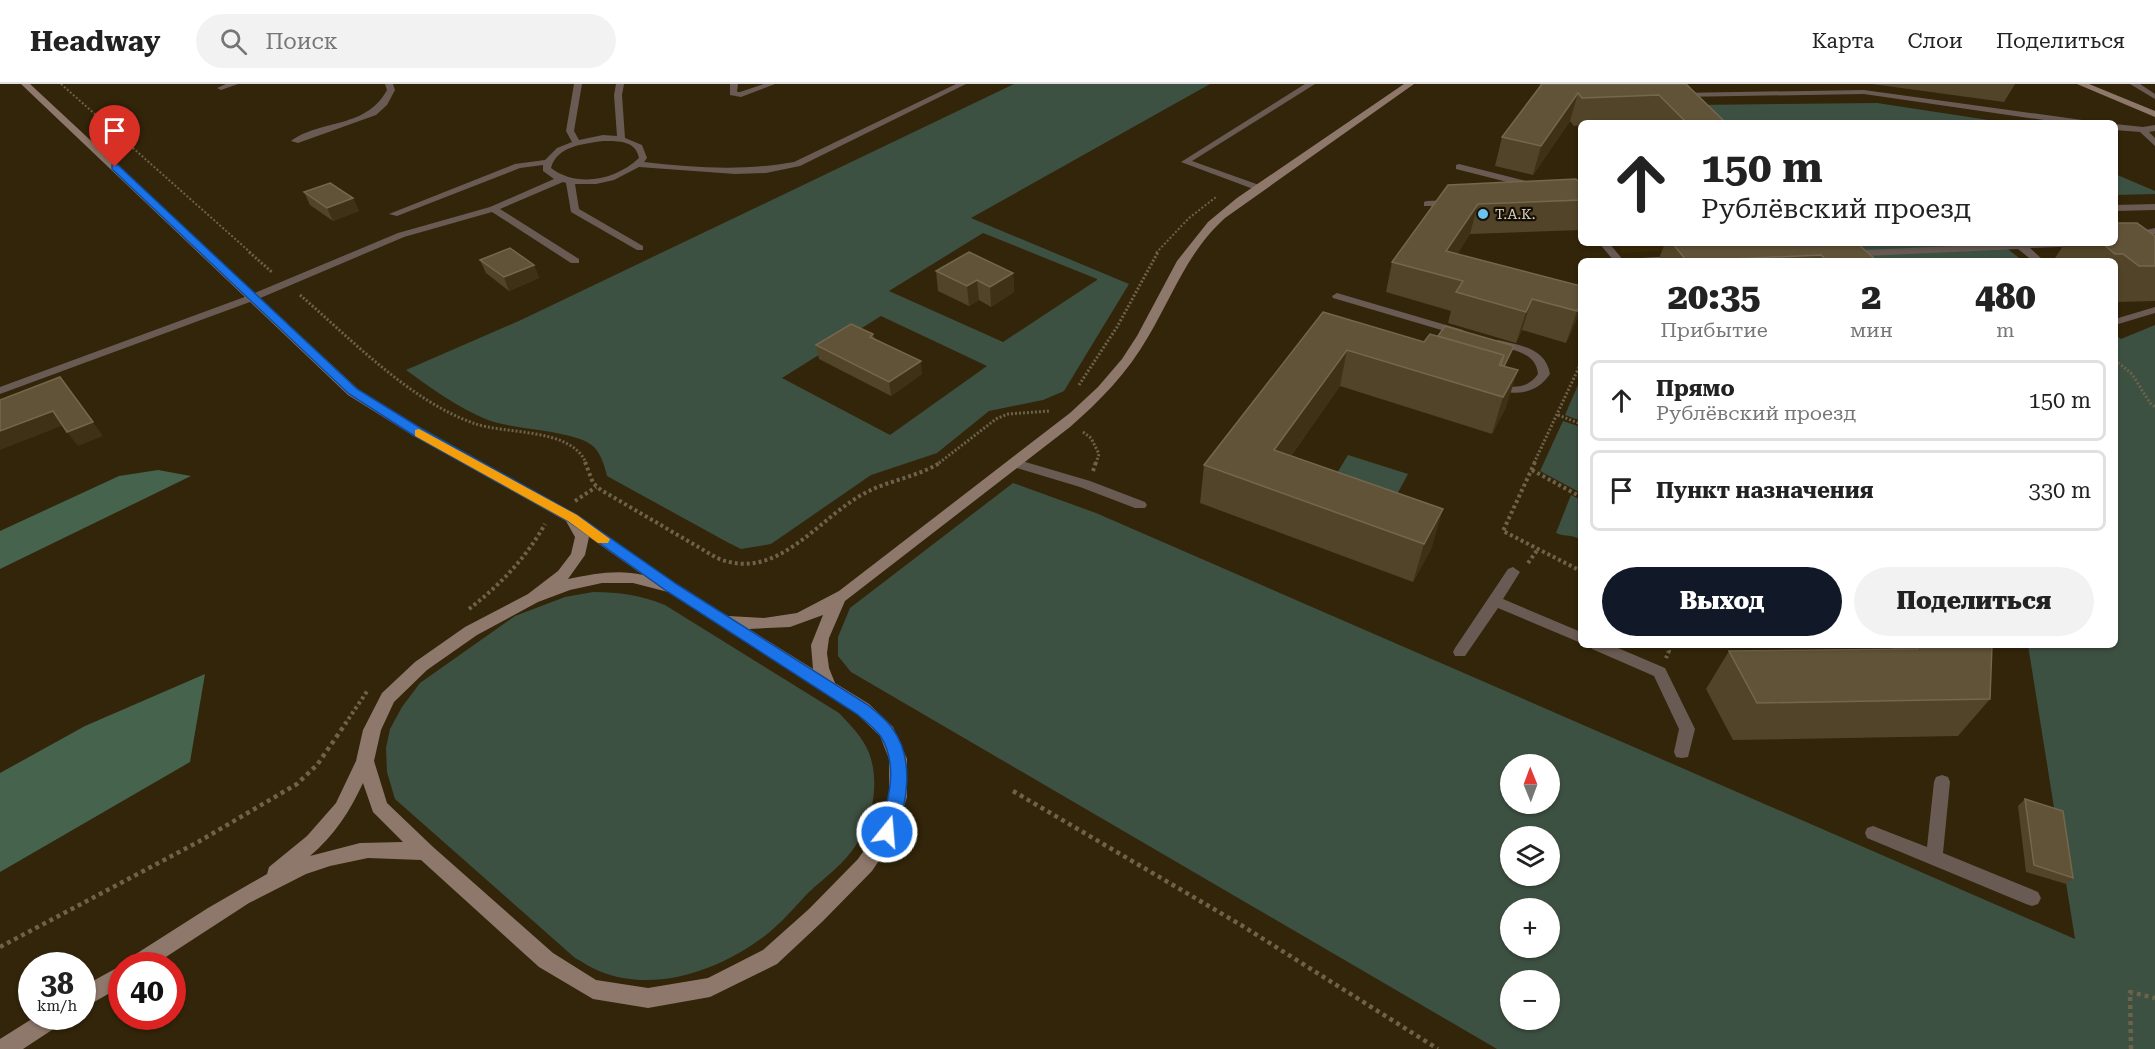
<!DOCTYPE html>
<html lang="ru">
<meta charset="utf-8">
<style>
body{margin:0;font-family:"Roboto Serif",serif;background:#f2f2f2;color:#222;height:100vh;display:flex;flex-direction:column;font-size:22px;white-space:nowrap}
*{box-sizing:border-box;margin:0}
p{font-size:20px;color:#767676}
.icon{flex:none;width:33px;height:33px;fill:none;stroke:currentColor;stroke-width:2;stroke-linecap:round;stroke-linejoin:round}
.map{position:relative;flex:1;overflow:hidden}
.drawer{position:absolute;left:1578px;top:174px;width:540px;height:390px;display:flex;flex-direction:column;background:#fff;border-radius:9px;box-shadow:0 2px 4px #0004}
.drawer>*{flex:none}
.top-card{position:absolute;left:1578px;top:36px;width:540px;height:126px;border-radius:9px;box-shadow:0 2px 4px #0004;background:#fff;color:#222;overflow:hidden}
.needle{width:39px;rotate:359deg}
.fabs{position:absolute;left:1500px;top:670px;display:grid;gap:12px}
.fabs a{display:grid;place-items:center;width:60px;height:60px;border-radius:50%;background:#fff;box-shadow:0 2px 4px #0004;font-size:30px}
.speed{position:absolute;left:18px;top:868px;display:flex;gap:12px;font-size:30px;font-weight:700;text-align:center}
.speed>*{display:grid;place-content:center;width:78px;height:78px;border-radius:50%;background:#fff;box-shadow:0 2px 4px #0004;line-height:1}
.speed small{font-size:15px;font-weight:400}
.speed .limit{border:9px solid #d22;background:#fff;color:#111}
.pin{position:absolute;display:grid;place-items:center;width:51px;height:51px;color:#fff;margin:-62px -26px;border-radius:50% 50% 50% 0;rotate:-45deg;box-shadow:0 0 6px #0007}
.pin .icon{rotate:45deg}
.me{position:absolute;width:66px;margin:-33px;rotate:17deg;stroke-linejoin:round;filter:drop-shadow(0 0 4px #0008)}
.turn{display:flex;align-items:center;gap:21px;height:126px;padding:0 24px;font-size:27px}
.turn .icon{width:78px;height:78px;stroke-width:2.5}
.turn b{display:block;font-size:42px;line-height:51px}
.eta{display:flex;justify-content:space-evenly;align-items:center;height:102px;text-align:center}
.eta b{font-size:36px;font-weight:800;line-height:42px}
.action{display:flex;gap:12px;margin-top:auto;padding:12px 24px}
.action a{flex:1;height:69px;border-radius:36px;background:#111827;color:#fff;font-size:24px;font-weight:800;line-height:69px;text-align:center}
.action a+a{background:#f2f2f2;color:#222}
ul{padding:0;list-style:none}
li{display:flex;align-items:center;gap:18px;height:81px;margin:0 12px 9px;padding:0 12px;border:3px solid #e0e0e0;border-radius:9px}
li div{flex:1}
li b{display:block;font-size:22px}
li em{font-style:normal}
header{display:flex;align-items:center;gap:36px;box-sizing:border-box;height:84px;padding:0 30px;background:#fff;border-bottom:2px solid #e0e0e0}
header strong{font-size:28px}
nav{display:flex;gap:33px;margin-inline-start:auto;font-size:21px}
.search{width:420px;height:54px;background:#f2f2f2;display:flex;align-items:center;gap:15px;box-sizing:border-box;padding:0 21px;border-radius:33px;color:#767676;font-size:22px}
.map>svg:first-child{display:block}
.built{fill:#3a2a06}
.green{fill:#3d5142;fill-rule:evenodd}
.forest{fill:#46634d}
.lines{fill:none;stroke-linecap:round;stroke-linejoin:round}
.path-far3{stroke:#6d624b;stroke-width:2;stroke-dasharray:2 2;stroke-linecap:butt}
.path-far2{stroke:#6d624b;stroke-width:3;stroke-dasharray:2 2;stroke-linecap:butt}
.path-far1{stroke:#6d624b;stroke-width:4;stroke-dasharray:3 3;stroke-linecap:butt}
.path{stroke:#6d624b;stroke-width:4.5;stroke-dasharray:4 4;stroke-linecap:butt}
.lane{fill:#695b53;fill-rule:evenodd}
.street{fill:#695b53;fill-rule:evenodd}
.secondary{fill:#8e786b;fill-rule:evenodd}
.wall{fill:#524428}
.shaded-wall{fill:#3f3115}
.building{fill:#615338;stroke:#74674e;stroke-width:1.5}
.route{fill:#1a73e8;stroke:#114b97;stroke-width:1.5}
.slow{fill:#f59e0b}
.poi-dot{fill:#6cc3f2;stroke:#150f05;stroke-width:2}
.labels{text-anchor:middle;stroke-width:4.5;stroke-linejoin:round;paint-order:stroke}
.far-poi-label{font-size:14px;fill:#dbd3c3;stroke:#150f05;text-anchor:start}
</style>
<header>
<strong>Headway</strong>
<div class="search"><svg class="icon" aria-label="search" viewBox="0 0 24 24"><circle cx="10" cy="10" r="6"/><path d="M15 15l6 6"/></svg>Поиск</div>
<nav><a>Карта</a><a>Слои</a><a>Поделиться</a></nav>
</header>
<div class="map">
<svg width="2155" height="965" viewBox="0 0 2155 965">
<rect width="100%" height="100%" fill="#32250a"/>
<polygon class="built" points="1615,159 1806,159 1622,169"/>
<g class="green">
<path d="M1014 0H1210L971 134 1129 200 1064 307 1043 316 989 327 937 369 871 391 771 460 741 465 727 458 607 392C605 383 601 370 594 363 578 346 513 346 488 336 457 323 432 305 406 286L521 236ZM983 149 1097 195V196L1003 258 889 207ZM881 232 987 282 890 351 782 294Z"/>
<polygon points="1877,19 1995,37 1713,39 1694,21"/>
<polygon points="2115,90 2155,107 2155,110 2115,111"/>
<polygon points="1839,159 2000,159 2023,177 1858,177"/>
<path d="M2155 241V965H1497L851 588 838 572V553L850 524 1013 399 1096 429 2075 855 2028 561H2115V251L2121 255ZM1510 681H1550V720H1510ZM1510 753H1550V792H1510ZM1510 825H1550V864H1510ZM1510 897H1550V936H1510Z"/>
<polygon points="1581,294 1581,337 1565,331"/>
<polygon points="1563,337 1581,343 1581,409 1540,387"/>
<polygon points="1348,371 1408,390 1395,414 1334,394"/>
<path d="M1571 411 1581 416V456C1573 450 1565 453 1556 449Z"/>
<path d="M593 508C619 508 640 511 665 521L839 629C850 641 863 653 869 669 880 698 873 735 856 761 845 779 824 794 808 809 795 823 781 839 766 851 720 886 655 910 599 887 591 884 583 878 575 874L395 715 387 688 386 664 390 645 402 623 420 599 515 532 565 513Z"/>
</g>
<g class="forest">
<polygon points="158,386 191,392 0,485 0,447 119,392"/>
<polygon points="205,590 190,678 0,788 0,689 85,642"/>
</g>
<g class="lines">
<g class="path-far3">
<polyline points="61,0 251,169"/>
<polyline points="1156,169 1189,134 1216,113"/>
</g>
<g class="path-far2">
<polyline points="249,168 273,189"/>
<path d="M300 211C351 255 409 316 473 339 505 351 571 343 586 379"/>
<polyline points="2115,276 2132,290 2150,319 2155,323"/>
<polyline points="1079,301 1117,243 1158,168"/>
<polyline points="1558,331 1581,340"/>
<polyline points="1083,348 1091,354 1099,370 1096,379"/>
<polyline points="939,379 996,335 1008,330 1050,327"/>
<polyline points="1534,379 1581,279"/>
</g>
<g class="path-far1">
<path d="M585 378 593 399 601 406 717 474C779 500 819 431 869 407 891 396 920 392 941 378"/>
<polyline points="1535,378 1503,447 1581,487"/>
<polyline points="1532,386 1581,413"/>
<polyline points="1093,387 1096,378"/>
<polyline points="575,417 596,403"/>
<polyline points="1528,479 1538,465"/>
<path d="M469 525C500 501 526 474 545 440"/>
<polyline points="1666,561 1669,567 1666,574"/>
<polyline points="345,640 368,606"/>
</g>
<g class="path">
<polyline points="1013,707 1241,841 1438,965"/>
<polyline points="0,863 198,758 297,700 317,681 346,639"/>
<polyline points="2131,965 2130,908 2155,914"/>
</g>
<g class="lane">
<polygon points="226,0 238,0 221,6 217,4"/>
<path d="M385 0H393L395 6 387 21 376 31 298 59 291 57C321 35 366 45 387 6Z"/>
<path d="M574 0H582L574 47 579 56 603 51 617 52 614 11 616 0H624L622 11 625 54 642 61 647 74 644 78C694 84 745 87 794 78L956 0H966L800 82 766 89 735 90 639 83 614 96 596 100H575L579 125 643 162V166H637L571 128 566 99 563 98 500 125 579 175V179H571L492 128 404 153 258 215 0 310V303L250 211 398 149 490 123 554 95 543 87V81L520 84 397 132 389 130 515 80 545 76 557 64 572 58 566 47ZM603 57C617 57 636 56 639 74 616 96 577 104 551 84 557 62 583 60 603 57Z"/>
<polygon points="730,0 738,0 737,8 740,8 764,0 775,0 741,13 730,11"/>
<polygon points="1305,0 1315,0 1192,77 1262,102 1262,106 1256,106 1181,78"/>
<polygon points="2130,0 2140,0 2155,10 2155,15"/>
<polygon points="1864,6 2082,36 2086,39 2064,39 1864,10 1679,13 1675,11 1679,9"/>
<polygon points="2115,40 2143,43 2155,41 2155,47 2149,48 2155,54 2155,62 2140,48 2115,46"/>
<polygon points="1459,80 1538,100 1540,102 1535,105 1456,85 1456,81"/>
<polygon points="1427,117 1452,116 1457,119 1452,122 1424,122 1424,118"/>
<polygon points="2155,120 2155,126 2115,127 2115,121"/>
<polygon points="2155,144 2155,150 2115,159 2115,153"/>
<polygon points="1599,159 1609,159 1624,177 1614,177"/>
<polygon points="2019,159 2088,159 2083,162 2030,164 2044,177 2033,177 2018,165 1865,172 1860,169 1865,166"/>
<polygon points="1675,172 1679,173 1679,177 1636,177 1641,174"/>
<polygon points="1337,209 1463,246 1464,248 1459,251 1455,250 1333,214 1332,212"/>
<polygon points="2155,223 2155,229 2115,241 2115,235"/>
<path d="M1498 256C1519 261 1546 264 1550 290 1535 312 1514 311 1490 305L1488 303 1494 300C1511 304 1527 306 1538 290 1536 268 1512 266 1494 261L1493 259Z"/>
<polygon points="1513,483 1520,488 1503,515 1581,548 1581,559 1498,524 1465,572 1455,572 1453,568 1455,564 1508,485"/>
<polygon points="1590,561 1611,561 1665,584 1695,645 1688,673 1682,674 1676,673 1674,668 1679,645 1654,592 1592,565"/>
<polygon points="1942,691 1948,693 1950,698 1943,769 2038,808 2041,814 2038,820 2032,822 2026,820 1867,754 1865,749 1867,744 1873,742 1927,763 1934,698 1936,693"/>
</g>
<polygon class="street" points="1015,375 1090,397 1145,418 1147,421 1145,424 1135,424 1080,403 1010,382 1008,379"/>
<g class="secondary">
<path d="M21 0H30L358 305 422 345 577 431 672 498 728 532 764 534 797 529 839 507 1070 329 1098 303 1122 275 1137 252 1177 177 1208 138 1237 114 1404 0H1414L1225 134C1188 167 1173 211 1148 253 1128 288 1100 317 1070 343L845 517 829 554 827 569 829 584 835 599 869 620 893 643 907 675V713L894 754 872 787 823 837 777 880 710 913 648 924 593 915 539 883 421 776 368 774 330 782 306 790 249 819 152 882H125L128 875 208 824 267 790 269 783 307 752 336 719 356 677 363 646 382 609 415 578 465 543 528 510 558 487 571 470 575 453 566 437 412 351 348 311ZM589 453 643 491C618 485 593 490 568 495L585 471ZM602 499H633L668 508 857 630 880 652 889 675V713L879 745 858 775 809 825 763 866 708 894 648 904 596 896 553 869 432 762 387 719 374 677 381 646 394 618 427 586 477 551 538 518 570 506ZM823 531 811 561 813 585 749 545 790 543ZM363 699 373 728 403 758 360 759 310 772C334 752 350 727 363 699Z"/>
<polygon points="2077,0 2089,0 2155,27 2155,33"/>
<polygon points="122,881 122,902 82,925 82,903"/>
<polygon points="35,933 64,933 61,940 23,965 0,965 0,955"/>
</g>
</g>
<g class="wall">
<polygon points="1539,0 1686,0 1726,39 1581,39 1581,41 1574,42 1570,37 1533,91 1495,82 1502,53 1541,2"/>
<polygon points="1872,0 2015,0 2004,18"/>
<polygon points="1581,100 1581,146 1470,150 1457,170 1581,202 1577,235 1566,259 1522,246 1516,259 1448,239 1451,227 1386,208 1392,178 1448,101"/>
<polygon points="304,108 353,114 359,127 333,137 310,121"/>
<polygon points="2155,152 2155,217 2115,218 2115,177 2058,177 2055,174 2065,159 2115,159"/>
<polygon points="1665,159 1857,159 1877,177 1658,177"/>
<polygon points="480,176 534,181 539,194 509,207 486,189"/>
<polygon points="936,187 1013,189 1014,208 991,223 979,216 969,222 938,207"/>
<polygon points="1323,228 1424,258 1438,252 1514,262 1505,282 1506,323 1492,350 1340,302 1291,372 1432,463 1413,498 1200,419 1204,381"/>
<polygon points="873,250 874,254 922,290 891,312 819,275 816,261"/>
<polygon points="1893,561 1992,561 1990,615 1958,652 1733,656 1706,605 1729,567 1892,565"/>
<polygon points="2025,715 2073,794 2066,800 2026,788 2018,722"/>
</g>
<g class="shaded-wall">
<polygon points="1578,9 1570,37 1533,91 1541,62"/>
<polygon points="353,114 359,127 333,137 327,124"/>
<polygon points="1478,120 1470,150 1443,191 1446,167"/>
<polygon points="534,181 539,194 509,207 504,193"/>
<polygon points="1013,189 1014,208 991,223 990,203"/>
<polygon points="977,196 979,216 969,222 967,202"/>
<polygon points="1532,215 1522,246 1516,259 1526,228"/>
<polygon points="1581,218 1581,223 1577,235 1566,259 1577,227"/>
<polygon points="1347,266 1340,302 1268,404 1274,366"/>
<polygon points="921,277 922,290 891,312 889,298"/>
<polygon points="1518,286 1506,323 1492,350 1503,313"/>
<polygon points="60,293 103,352 78,362 67,348"/>
<polygon points="53,327 64,341 0,366 0,347"/>
<polygon points="1443,425 1432,463 1413,498 1424,460"/>
</g>
<g class="building">
<polygon points="1542,0 1686,0 1726,39 1687,39 1659,11 1582,14 1578,9 1541,62 1502,53"/>
<polygon points="1576,95 1581,100 1581,116 1478,120 1446,167 1581,202 1581,218 1577,227 1532,215 1526,228 1456,208 1463,197 1392,178 1448,101"/>
<polygon points="330,99 353,114 327,124 304,108"/>
<polygon points="2115,139 2137,139 2155,152 2155,182 2139,182 2123,170 2115,170 2102,159 2115,159"/>
<polygon points="1672,159 1857,159 1877,177 1827,177 1821,171 1687,177"/>
<polygon points="510,164 534,181 504,193 480,176"/>
<polygon points="969,168 1013,189 990,203 977,196 967,202 936,187"/>
<polygon points="1323,228 1424,258 1430,250 1504,271 1499,281 1518,286 1503,313 1347,266 1274,366 1443,425 1424,460 1204,381"/>
<polygon points="851,240 873,250 870,253 921,277 889,298 816,261"/>
<polygon points="1445,242 1514,262 1504,282 1501,281 1504,271 1438,252"/>
<polygon points="60,293 93,338 67,348 53,327 0,347 0,316"/>
<polygon points="1917,561 1992,561 1990,615 1757,619 1729,567 1917,565"/>
<polygon points="2025,715 2063,727 2073,794 2034,781"/>
</g>
<path class="route" d="M112 81H118L357 305 422 345 577 431 678 501 868 621C876 628 886 635 892 644 915 674 908 722 893 753L887 755 881 753 879 748C888 718 899 682 881 653 875 644 865 637 857 630L668 508 568 437 413 351 349 310 112 85Z"/>
<polygon class="slow" points="419,345 577,431 610,455 608,459 598,459 568,437 415,352 415,346"/>
<circle class="poi-dot" cx="1483" cy="130" r="6"/>
<g class="labels">
<g class="far-poi-label">
<text x="1495" y="135">Т.А.К.</text>
</g>
</g>
</svg>
<div class="fabs">
<a><svg class="needle" viewBox="-14 -14 28 28"><path d="M0-13l5 13h-10z" fill="#e53935"/><path d="M0 13l5-13h-10z" fill="#767676"/></svg></a>
<a><svg class="icon" aria-label="layers" viewBox="0 0 24 24"><path d="M12 4l9 5-9 5-9-5zM3 14l9 5 9-5"/></svg></a>
<a>+</a>
<a>−</a>
</div>
<div class="speed"><div>38<small>km/h</small></div><div class="limit">40</div></div>
<div class="pin" style="left:115px;top:83px;background:#d93025"><svg class="icon" aria-label="arrive" viewBox="0 0 24 24"><path d="M6 21V4h12l-3 4 3 4H6"/></svg></div>
<svg class="me" style="left:887px;top:748px" viewBox="-20 -20 40 40"><circle r="17" fill="#1a73e8" stroke="#fff" stroke-width="3"/><path d="M0-11L8 9 0 5-8 9z" fill="#fff"/></svg>
<div class="top-card">
<div class="turn"><svg class="icon" aria-label="ahead" viewBox="0 0 24 24"><path d="M12 20V5M6 11l6-6 6 6"/></svg><div><b>150 m</b>Рублёвский проезд</div></div>
</div>
<section class="drawer">
<div class="eta">
<div><b>20:35</b><p>Прибытие</p></div>
<div><b>2</b><p>мин</p></div>
<div><b>480</b><p>m</p></div>
</div>
<ul>
<li><svg class="icon" aria-label="ahead" viewBox="0 0 24 24"><path d="M12 20V5M6 11l6-6 6 6"/></svg><div><b>Прямо</b><p>Рублёвский проезд</p></div><em>150 m</em></li>
<li><svg class="icon" aria-label="arrive" viewBox="0 0 24 24"><path d="M6 21V4h12l-3 4 3 4H6"/></svg><div><b>Пункт назначения</b></div><em>330 m</em></li>
</ul>
<div class="action"><a>Выход</a><a>Поделиться</a></div>
</section>
</div>
